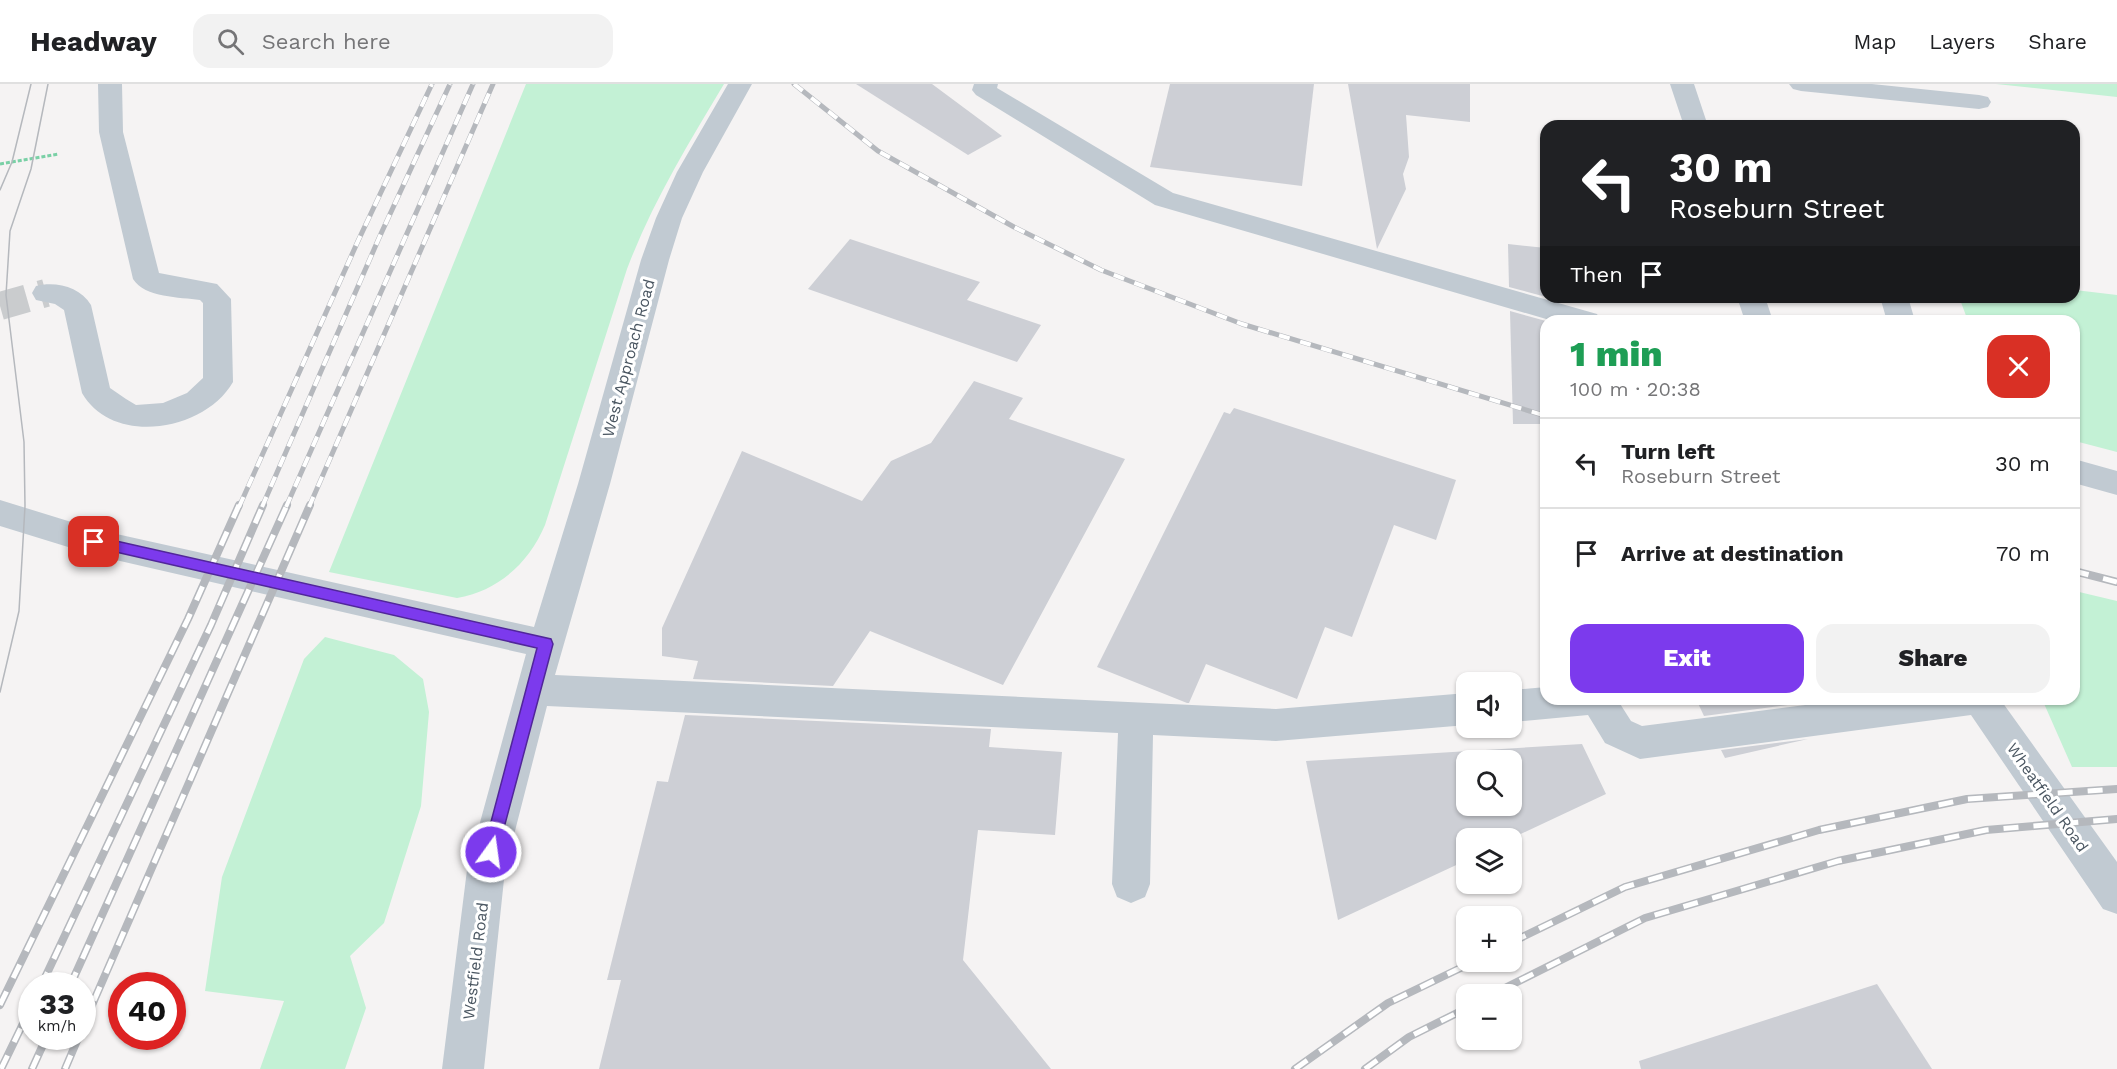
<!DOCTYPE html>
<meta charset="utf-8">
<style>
body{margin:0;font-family:"Work Sans",sans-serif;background:#f2f2f2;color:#202124;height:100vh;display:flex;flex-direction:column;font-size:22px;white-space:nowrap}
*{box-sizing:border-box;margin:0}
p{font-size:20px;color:#757577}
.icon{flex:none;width:33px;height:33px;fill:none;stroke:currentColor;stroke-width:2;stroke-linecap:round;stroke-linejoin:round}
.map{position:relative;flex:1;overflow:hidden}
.panel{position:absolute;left:1540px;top:231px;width:540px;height:390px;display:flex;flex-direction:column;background:#fff;border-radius:18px;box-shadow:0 2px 4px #0004}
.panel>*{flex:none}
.hud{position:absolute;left:1540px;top:36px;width:540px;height:183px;border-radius:18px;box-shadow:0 2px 4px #0004;background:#202124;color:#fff;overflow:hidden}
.tools{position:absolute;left:1456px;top:588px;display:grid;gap:12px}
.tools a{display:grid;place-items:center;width:66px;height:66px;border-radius:12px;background:#fff;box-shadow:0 2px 4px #0004;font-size:30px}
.speed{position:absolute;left:18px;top:888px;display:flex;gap:12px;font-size:30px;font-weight:700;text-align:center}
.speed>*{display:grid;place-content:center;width:78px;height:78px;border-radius:50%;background:#fff;box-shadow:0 2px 4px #0004;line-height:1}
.speed small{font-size:15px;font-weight:400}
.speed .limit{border:9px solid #d22;background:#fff;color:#111}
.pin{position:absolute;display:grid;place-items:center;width:51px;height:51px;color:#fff;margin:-26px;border-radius:12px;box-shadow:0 3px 9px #0006}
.me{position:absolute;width:66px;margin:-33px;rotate:14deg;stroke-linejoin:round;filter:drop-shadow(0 0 4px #0008)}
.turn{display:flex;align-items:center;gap:21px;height:126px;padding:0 30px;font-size:27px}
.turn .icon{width:78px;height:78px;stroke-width:2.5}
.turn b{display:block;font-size:42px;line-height:51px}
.then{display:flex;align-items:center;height:57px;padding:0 30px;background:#0003;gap:12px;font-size:22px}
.round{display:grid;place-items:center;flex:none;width:63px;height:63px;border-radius:18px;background:#f2f2f2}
.overview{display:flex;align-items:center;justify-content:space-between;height:102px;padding:0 30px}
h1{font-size:36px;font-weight:800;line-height:45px;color:#1e9e55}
.primary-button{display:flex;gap:12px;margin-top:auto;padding:12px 30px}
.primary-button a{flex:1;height:69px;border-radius:18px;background:#7c3aed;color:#fff;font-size:24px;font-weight:800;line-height:69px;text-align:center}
.primary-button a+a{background:#f2f2f2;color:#202124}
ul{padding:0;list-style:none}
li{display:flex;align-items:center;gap:18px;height:90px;padding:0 30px;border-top:2px solid #e0e0e0}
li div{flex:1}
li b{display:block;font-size:22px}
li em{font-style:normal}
header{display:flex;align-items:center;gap:36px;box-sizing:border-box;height:84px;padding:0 30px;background:#fff;border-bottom:2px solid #e0e0e0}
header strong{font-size:28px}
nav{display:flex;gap:33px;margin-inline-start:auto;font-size:21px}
.search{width:420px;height:54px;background:#f2f2f2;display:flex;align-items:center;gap:15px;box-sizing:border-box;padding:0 21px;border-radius:18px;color:#757577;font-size:22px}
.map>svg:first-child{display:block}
.green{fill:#c3f1d5}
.building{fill:#cdcfd5;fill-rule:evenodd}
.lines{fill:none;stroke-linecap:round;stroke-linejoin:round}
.minor-tunnel{stroke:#caccce;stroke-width:28;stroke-dasharray:28 14;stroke-linecap:butt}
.path{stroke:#7ad0a6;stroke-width:3;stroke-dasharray:4 2;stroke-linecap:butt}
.minor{fill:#c1cad2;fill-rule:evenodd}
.tram{stroke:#b5b8bd;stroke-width:1.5}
.rail-far1-casing{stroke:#b5b8bd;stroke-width:5}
.rail-casing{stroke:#b5b8bd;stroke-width:8}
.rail-far1{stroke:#fff;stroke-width:4;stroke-dasharray:11;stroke-linecap:butt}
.rail{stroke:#fff;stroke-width:5;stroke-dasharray:15;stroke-linecap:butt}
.route{fill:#7c3aed;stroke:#51269a;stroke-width:1.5}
.labels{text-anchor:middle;stroke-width:6;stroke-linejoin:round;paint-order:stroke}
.street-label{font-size:16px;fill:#4a5661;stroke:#fff}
</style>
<header>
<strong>Headway</strong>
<div class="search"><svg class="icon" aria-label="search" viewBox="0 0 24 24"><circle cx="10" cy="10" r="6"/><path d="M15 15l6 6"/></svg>Search here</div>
<nav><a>Map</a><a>Layers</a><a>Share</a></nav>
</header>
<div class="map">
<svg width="2117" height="985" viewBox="0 0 2117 985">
<rect width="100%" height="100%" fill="#f5f3f3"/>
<g class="green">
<path d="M526 0H724C688 60 652 119 627 185L545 441C529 479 498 507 457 514L329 488Z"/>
<polygon points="1996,0 2117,0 2117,13"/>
<polygon points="2075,206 2117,211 2117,368 2075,357 2074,237 1968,237 1959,213 2074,213"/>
<polygon points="2075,507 2117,517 2117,683 2072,683 2042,615 2074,615"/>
<polygon points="325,553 394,571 423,595 429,628 421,722 384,839 350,872 366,924 345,985 260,985 284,917 205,907 222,793 304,575"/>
</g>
<g class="building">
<polygon points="856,0 932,0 1002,52 968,71"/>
<polygon points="1170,0 1314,0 1302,102 1150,83"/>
<polygon points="1348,0 1470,0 1470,38 1406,31 1409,73 1403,90 1406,105 1377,165"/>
<polygon points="850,155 980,198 967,216 1041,241 1017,278 808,205"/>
<polygon points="1508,160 1546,164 1546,213 1509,203"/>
<polygon points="1510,227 1546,237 1546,340 1513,340"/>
<polygon points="974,297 1023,314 1009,335 1125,375 1003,601 870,547 833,602 693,595 698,577 662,572 662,544 742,367 862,417 891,377 931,359"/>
<polygon points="1234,324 1456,396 1436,456 1394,441 1352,553 1325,543 1297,615 1206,580 1189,619 1187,619 1097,583 1224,328 1230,330"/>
<polygon points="1696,615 1834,615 1704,632"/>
<polygon points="685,631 991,645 989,663 1062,668 1055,751 978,746 963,876 1051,985 599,985 621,896 607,896 657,697 668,698"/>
<polygon points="1808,655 1725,674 1721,666"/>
<path d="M1582 660 1606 710 1512 754H1467V776L1338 836 1306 677ZM1467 676H1512V722H1467Z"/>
<polygon points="1877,900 1932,985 1641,985 1639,977"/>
</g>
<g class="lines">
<polyline class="minor-tunnel" points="0,222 46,209"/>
<polyline class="path" points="0,80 59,70"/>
<g class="minor">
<path d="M98 0H122L123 48 159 189 217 200 231 215 233 298C205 347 113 363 82 309L64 226 55 220 36 216 32 209 36 202C56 197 80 203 91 221L110 304 126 315 136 321 163 319 187 309 203 294V219L200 216C180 213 145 214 133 195L99 48Z"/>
<polygon points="728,0 752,0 703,88 682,134 669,176 610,400 555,591 1276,625 1467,609 1467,641 1276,657 1153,651 1150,800 1145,813 1131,819 1117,813 1112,800 1118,649 547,622 505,786 484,985 442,985 467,786 526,570 94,471 0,442 0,416 94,445 534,543 578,400 641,176 656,134 677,88"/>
<polygon points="974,0 998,0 997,4 1173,109 1597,230 1601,237 1553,237 1155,121 976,11 972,6"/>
<polygon points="1670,0 1694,0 1708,42 1684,42"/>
<polygon points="1789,0 1872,0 1979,11 1988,13 1991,18 1988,23 1979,25 1801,7 1793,5"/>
<polygon points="1737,213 1765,213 1773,237 1745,237"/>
<polygon points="1880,213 1908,213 1915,237 1887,237"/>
<polygon points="2074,375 2117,387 2117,411 2074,399"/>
<polygon points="1546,603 1546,615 1617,615 1631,637 1642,642 1852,615 2000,615 2117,778 2117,830 2103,825 1971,631 1640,675 1605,659 1588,631 1512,638 1512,606"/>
</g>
<g class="tram">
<polyline points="0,106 12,78 31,0"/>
<polyline points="0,608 19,527 25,422 24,358 6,211 10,147 31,85 48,0"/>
</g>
<defs>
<g id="rail-far1">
<polyline points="794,0 878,67 1014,143 1101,186 1242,240 1546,332"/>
<polyline points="239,423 358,157 432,0"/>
<polyline points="262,423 379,154 450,0"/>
<polyline points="286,423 473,0"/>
<polyline points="309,423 493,0"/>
</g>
<g id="rail">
<polyline points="2074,487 2117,498"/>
<polyline points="1512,858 1625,803 1819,746 1967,715 2117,705"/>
<polyline points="41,902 211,541 263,421"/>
<polyline points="70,902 287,421"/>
<polyline points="1493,910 1645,834 1838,777 1986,746 2117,735"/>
<polyline points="0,921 188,535 239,421"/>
<polyline points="82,944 310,421"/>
<polyline points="1,985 32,921"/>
<polyline points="32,985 47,952"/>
<polyline points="65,985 79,952"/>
<polyline points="1295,985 1388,919 1473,878"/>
<polyline points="1365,985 1409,953 1467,924"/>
</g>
</defs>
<use href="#rail-far1" class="rail-far1-casing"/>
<use href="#rail" class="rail-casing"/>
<use href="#rail-far1" class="rail-far1"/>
<use href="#rail" class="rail"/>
</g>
<polygon class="route" points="94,452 551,555 553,560 496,774 491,776 485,774 483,768 537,564 94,463 88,458"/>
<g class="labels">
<g class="street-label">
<text transform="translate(628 274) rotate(-75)" y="6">West Approach Road</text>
<text transform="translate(2048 713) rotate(55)" y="6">Wheatfield Road</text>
<text transform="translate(475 877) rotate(-83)" y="6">Westfield Road</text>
</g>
</g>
</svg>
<div class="tools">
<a><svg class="icon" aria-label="sound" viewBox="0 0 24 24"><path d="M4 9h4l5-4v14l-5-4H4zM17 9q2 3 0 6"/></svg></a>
<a><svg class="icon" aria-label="search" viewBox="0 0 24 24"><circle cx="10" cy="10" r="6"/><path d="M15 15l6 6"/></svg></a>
<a><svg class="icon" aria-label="layers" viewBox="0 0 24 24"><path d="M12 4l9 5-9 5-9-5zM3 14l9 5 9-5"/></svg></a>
<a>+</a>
<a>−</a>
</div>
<div class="speed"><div>33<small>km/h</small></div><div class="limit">40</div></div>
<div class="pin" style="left:94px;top:458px;background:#d93025"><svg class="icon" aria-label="arrive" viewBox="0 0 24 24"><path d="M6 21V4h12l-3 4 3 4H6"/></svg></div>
<svg class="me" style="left:491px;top:768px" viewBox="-20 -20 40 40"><circle r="17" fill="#7c3aed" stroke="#fff" stroke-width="3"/><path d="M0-11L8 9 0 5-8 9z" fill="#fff"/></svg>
<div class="hud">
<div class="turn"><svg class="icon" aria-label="left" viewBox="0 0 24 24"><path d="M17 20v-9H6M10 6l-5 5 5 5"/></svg><div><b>30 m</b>Roseburn Street</div></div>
<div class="then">Then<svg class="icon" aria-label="arrive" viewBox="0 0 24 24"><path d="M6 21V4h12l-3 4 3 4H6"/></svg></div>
</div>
<section class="panel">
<div class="overview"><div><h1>1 min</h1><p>100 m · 20:38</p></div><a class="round" style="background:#d93025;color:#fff"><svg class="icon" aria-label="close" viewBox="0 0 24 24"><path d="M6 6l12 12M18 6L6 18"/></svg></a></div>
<ul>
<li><svg class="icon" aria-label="left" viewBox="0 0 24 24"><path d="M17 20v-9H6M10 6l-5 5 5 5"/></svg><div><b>Turn left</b><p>Roseburn Street</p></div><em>30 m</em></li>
<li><svg class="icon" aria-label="arrive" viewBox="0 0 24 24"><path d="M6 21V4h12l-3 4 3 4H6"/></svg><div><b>Arrive at destination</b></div><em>70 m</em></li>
</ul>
<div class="primary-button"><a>Exit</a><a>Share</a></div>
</section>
</div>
